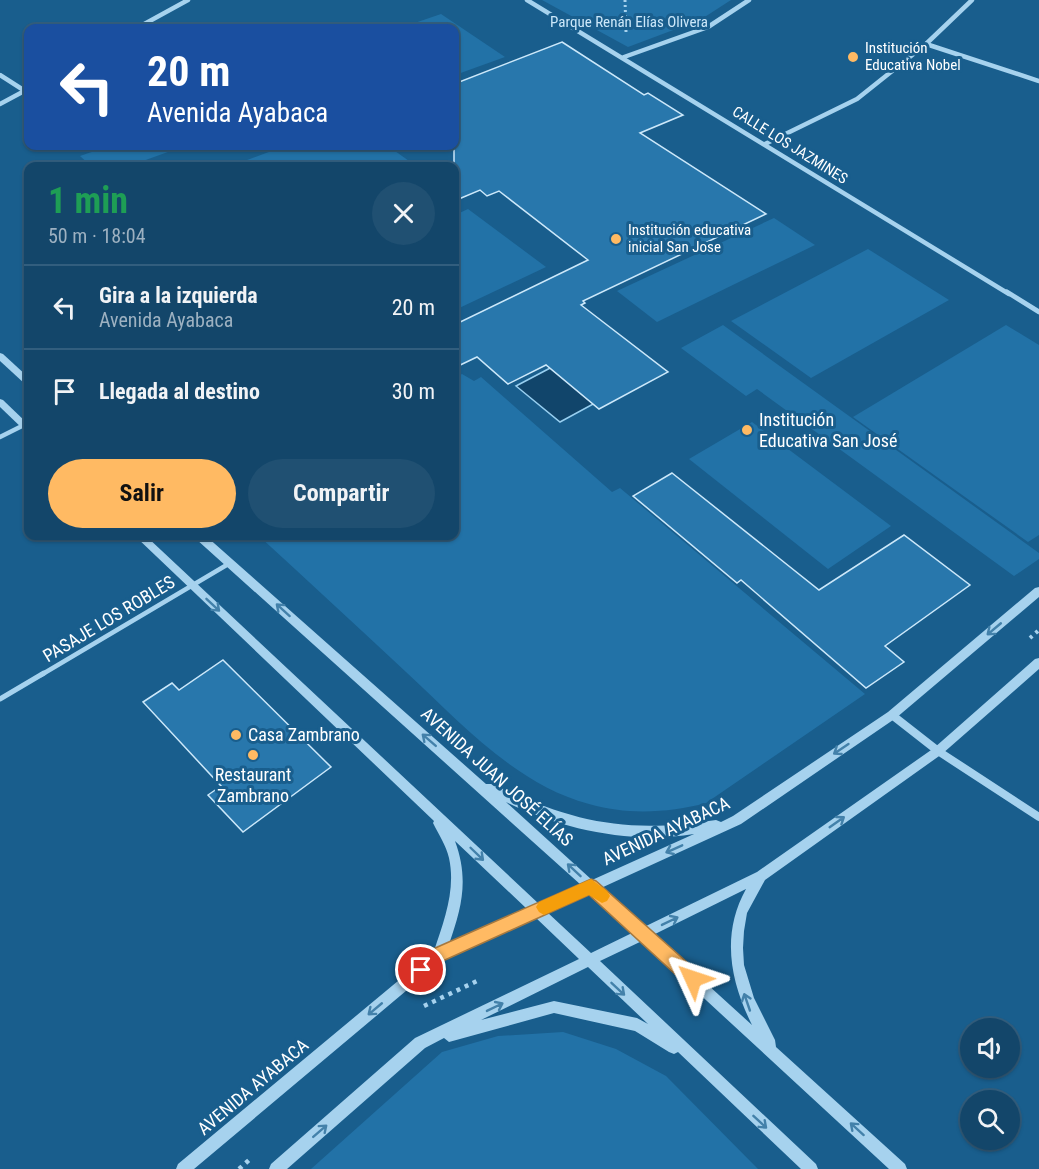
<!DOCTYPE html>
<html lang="es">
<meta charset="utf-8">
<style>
body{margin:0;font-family:"Roboto Condensed",sans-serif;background:#205072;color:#f1f3f6;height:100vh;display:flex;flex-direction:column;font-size:22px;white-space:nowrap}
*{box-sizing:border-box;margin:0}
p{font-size:20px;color:#9db1c1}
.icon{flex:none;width:33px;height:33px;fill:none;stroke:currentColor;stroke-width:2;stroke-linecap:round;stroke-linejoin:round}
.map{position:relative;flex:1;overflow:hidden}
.side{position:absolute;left:24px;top:162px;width:435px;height:378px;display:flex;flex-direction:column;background:#13466a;border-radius:12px;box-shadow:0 2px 4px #0004,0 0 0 2px #325e7e}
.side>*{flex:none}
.guide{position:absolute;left:24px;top:24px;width:435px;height:126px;border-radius:12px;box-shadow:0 2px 4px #0004,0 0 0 2px #325e7e;background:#1a4fa0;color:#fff;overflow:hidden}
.buttons{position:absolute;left:960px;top:1018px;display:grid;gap:12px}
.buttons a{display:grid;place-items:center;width:60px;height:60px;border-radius:50%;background:#13466a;box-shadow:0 2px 4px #0004,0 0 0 2px #325e7e;font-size:30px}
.pin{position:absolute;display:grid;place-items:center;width:51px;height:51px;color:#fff;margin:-26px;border:3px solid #fff;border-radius:50%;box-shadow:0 2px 6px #0007}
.me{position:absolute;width:66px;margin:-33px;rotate:312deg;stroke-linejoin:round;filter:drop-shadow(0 0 4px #0008)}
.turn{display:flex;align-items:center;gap:21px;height:126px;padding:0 24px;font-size:27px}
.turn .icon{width:78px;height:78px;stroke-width:2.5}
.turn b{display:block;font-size:42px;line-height:51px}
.round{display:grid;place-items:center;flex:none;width:63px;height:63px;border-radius:32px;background:#205072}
.head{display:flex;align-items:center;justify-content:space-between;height:102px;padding:0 24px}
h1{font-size:36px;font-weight:700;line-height:45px;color:#1e9e55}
.action{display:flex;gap:12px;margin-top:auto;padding:12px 24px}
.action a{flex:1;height:69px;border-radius:36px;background:#ffba63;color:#111;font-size:24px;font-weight:700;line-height:69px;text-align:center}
.action a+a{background:#205072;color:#f1f3f6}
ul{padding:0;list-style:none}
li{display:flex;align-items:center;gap:18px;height:84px;padding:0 24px;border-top:2px solid #325e7e}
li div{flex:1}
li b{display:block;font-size:22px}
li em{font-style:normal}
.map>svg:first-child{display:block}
.green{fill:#2272a7}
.water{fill:#11456b;stroke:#98cff0;stroke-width:1.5}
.building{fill:#2877ac;stroke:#cce8fa;stroke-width:1.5}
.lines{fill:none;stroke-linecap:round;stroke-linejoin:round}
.path-far2{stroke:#a6d2ee;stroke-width:3;stroke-dasharray:2 3;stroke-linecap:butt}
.path-far1{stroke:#a6d2ee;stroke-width:4;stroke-dasharray:3 4.5;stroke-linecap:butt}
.path{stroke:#a6d2ee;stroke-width:4.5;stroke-dasharray:4 5;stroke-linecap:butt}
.service-far1{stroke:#a6d2ee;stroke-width:4.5}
.service{stroke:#a6d2ee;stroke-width:5}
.minor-far2{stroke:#a6d2ee;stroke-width:4.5}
.minor-far1{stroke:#a6d2ee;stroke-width:5}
.minor{stroke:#a6d2ee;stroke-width:8}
.tertiary{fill:#a6d2ee;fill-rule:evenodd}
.oneway{stroke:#4381aa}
.route{fill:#ffba63;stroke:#a67940;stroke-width:1.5}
.slow{fill:#f59e0b}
.poi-dot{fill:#ffba63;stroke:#195e8d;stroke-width:2}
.labels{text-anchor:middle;stroke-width:6;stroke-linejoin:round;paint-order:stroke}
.far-park-label{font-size:15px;fill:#cce8fa;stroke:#195e8d}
.far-poi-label{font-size:15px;fill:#fff;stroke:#195e8d;text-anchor:start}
.far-street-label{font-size:15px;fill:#fff;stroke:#195e8d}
.poi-label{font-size:18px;fill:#fff;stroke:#195e8d;text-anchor:start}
.street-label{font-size:18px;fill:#fff;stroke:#195e8d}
</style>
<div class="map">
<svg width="1039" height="1169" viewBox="0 0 1039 1169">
<rect width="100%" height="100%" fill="#195e8d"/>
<g class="green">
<polygon points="542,0 731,0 700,20 628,47"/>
<polygon points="441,14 505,57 455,75 454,28 400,28"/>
<polygon points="109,146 176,146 179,148 129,166 91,166 80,156"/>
<polygon points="285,146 388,146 416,166 236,164"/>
<polygon points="468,209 546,267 455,310 455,215"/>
<polygon points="774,218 815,245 657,322 617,291"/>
<polygon points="868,249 949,300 811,378 731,321"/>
<polygon points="723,325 1039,553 1039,559 1014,576 757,389 746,396 681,348"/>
<polygon points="1006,325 1039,345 1039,535 1028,542 853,417"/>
<path d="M462 374 474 381 481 377 612 492 620 488 865 694 706 803C669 813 626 815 589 804 515 784 460 722 406 672 357 626 308 581 259 536H454V378Z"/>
<polygon points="752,422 891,526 828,569 689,459"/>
<polygon points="563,1032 616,1049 666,1076 758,1169 311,1169 442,1052 498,1036"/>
</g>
<polygon class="water" points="611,336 656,370 560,422 516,386"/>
<g class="building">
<polygon points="562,42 644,95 648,93 683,115 640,133 766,214 583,301 585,303 581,305 668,372 599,409 546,365 508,384 477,357 454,368 454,325 588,260 499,191 487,196 480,190 454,201 454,84"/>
<polygon points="672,473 819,590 904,535 970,585 885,646 904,662 866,688 741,580 737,583 633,496"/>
<polygon points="223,660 331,767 243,832 208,795 221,786 143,702 172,683 179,690"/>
</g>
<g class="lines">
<polyline class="path-far2" points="625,0 626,32"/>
<polyline class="path-far1" points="1030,638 1039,630"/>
<g class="path">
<polyline points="424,1006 477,981"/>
<polyline points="239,1169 249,1160"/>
</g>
<g class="service-far1">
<polyline points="0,437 24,425"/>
<polyline points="41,675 230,563"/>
</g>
<polyline class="service" points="0,699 44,673"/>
<g class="minor-far2">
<polyline points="527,0 1009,294"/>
<polyline points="137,28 188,0"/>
<polyline points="926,44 1039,81"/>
<polyline points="624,57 708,27 749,0"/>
<polyline points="0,75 25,91"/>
<polyline points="0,104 28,89"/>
<polyline points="765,144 857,99 926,44 972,0"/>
</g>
<polyline class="minor-far1" points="1007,292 1039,312"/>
<polyline class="minor" points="892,715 938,751 1039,817"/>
<g class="tertiary">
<polygon points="0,353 3,354 28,377 28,385 25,384 0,361"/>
<polygon points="0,399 3,400 28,424 28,432 25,431 0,407"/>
<path d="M135 536H146L539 904 581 885 196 539 195 536H206L486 784H493C573 823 628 834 716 820L721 822 733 816 888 712 1035 588 1039 587V597L896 718 741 824 601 888 644 927 757 872 934 748 1035 659 1039 658V669L942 754 765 880 747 913 744 931 743 948 744 965 754 998 775 1040 776 1047 905 1164 907 1169H889L642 941 600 961 816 1164 818 1169H801L678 1052 674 1054 669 1052 635 1031 554 1013 449 1042 444 1038 425 1048 287 1169H269L271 1164 415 1038 579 959 535 917 444 959 194 1169H176L178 1164 434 951C444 921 456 890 449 858 446 845 439 835 433 823L434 821ZM506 802C564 830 630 844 694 834L592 880ZM455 841 527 909 449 944C462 907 469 879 455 841ZM746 889C721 934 730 981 752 1025L653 935ZM589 893 632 933 591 953 547 912ZM588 967 648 1024 637 1018 554 1001 481 1020Z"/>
</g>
</g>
<defs><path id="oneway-shaft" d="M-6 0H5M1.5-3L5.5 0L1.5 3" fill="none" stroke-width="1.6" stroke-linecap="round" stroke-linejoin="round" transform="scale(1.5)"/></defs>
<g class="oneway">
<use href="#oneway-shaft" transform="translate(213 605) rotate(43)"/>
<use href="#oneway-shaft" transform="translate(283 610) rotate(-138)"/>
<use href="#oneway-shaft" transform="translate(994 629) rotate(140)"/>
<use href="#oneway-shaft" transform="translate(429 740) rotate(-139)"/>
<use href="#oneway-shaft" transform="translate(841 749) rotate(146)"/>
<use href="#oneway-shaft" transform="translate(837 822) rotate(-35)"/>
<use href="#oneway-shaft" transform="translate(674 849) rotate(156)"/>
<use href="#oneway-shaft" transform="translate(477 854) rotate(44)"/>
<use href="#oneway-shaft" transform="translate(574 870) rotate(-137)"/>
<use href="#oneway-shaft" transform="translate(670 921) rotate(-26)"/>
<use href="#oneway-shaft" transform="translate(618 989) rotate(43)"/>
<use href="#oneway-shaft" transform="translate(747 1002) rotate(-109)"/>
<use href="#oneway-shaft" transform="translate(495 1007) rotate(-26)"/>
<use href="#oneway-shaft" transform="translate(375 1009) rotate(140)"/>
<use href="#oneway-shaft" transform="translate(760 1122) rotate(43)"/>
<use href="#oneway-shaft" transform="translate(857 1129) rotate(-138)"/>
<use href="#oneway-shaft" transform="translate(320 1131) rotate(-41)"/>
</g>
<polygon class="route" points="591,879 596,881 699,973 701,979 699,985 693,987 687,985 589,895 445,960 421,978 415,976 412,970 415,965 433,949"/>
<polygon class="slow" points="591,879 607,891 610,896 607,901 602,903 589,895 544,915 539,912 536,907 539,902"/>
<g class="poi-dot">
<circle cx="853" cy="57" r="6"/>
<circle cx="616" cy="239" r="6"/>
<circle cx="747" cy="430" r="6"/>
<circle cx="236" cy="735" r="6"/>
<circle cx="253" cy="755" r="6"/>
</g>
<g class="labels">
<g class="far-park-label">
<text x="629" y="27">Parque Renán Elías Olivera</text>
</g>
<g class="far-poi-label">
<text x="865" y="53">Institución<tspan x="865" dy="17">Educativa Nobel</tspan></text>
<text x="628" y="235">Institución educativa<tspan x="628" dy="17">inicial San Jose</tspan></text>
</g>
<g class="far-street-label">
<text transform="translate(790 145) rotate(32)" y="5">CALLE LOS JAZMINES</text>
</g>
<g class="poi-label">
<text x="759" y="426">Institución<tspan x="759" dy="21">Educativa San José</tspan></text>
<text x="248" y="741">Casa Zambrano</text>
<text x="253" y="781" text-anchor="middle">Restaurant<tspan x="253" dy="21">Zambrano</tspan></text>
</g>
<g class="street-label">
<text transform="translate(109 619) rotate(-31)" y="6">PASAJE LOS ROBLES</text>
<text transform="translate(497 777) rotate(42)" y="6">AVENIDA JUAN JOSÉ ELÍAS</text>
<text transform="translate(666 831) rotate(-25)" y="6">AVENIDA AYABACA</text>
<text transform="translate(253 1087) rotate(-40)" y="6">AVENIDA AYABACA</text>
</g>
</g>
</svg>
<div class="buttons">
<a><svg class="icon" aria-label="sound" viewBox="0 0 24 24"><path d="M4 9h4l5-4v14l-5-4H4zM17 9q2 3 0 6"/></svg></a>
<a><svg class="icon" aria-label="search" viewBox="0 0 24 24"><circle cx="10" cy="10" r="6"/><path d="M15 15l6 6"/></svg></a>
</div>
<div class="pin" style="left:421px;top:970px;background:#d93025"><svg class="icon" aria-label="arrive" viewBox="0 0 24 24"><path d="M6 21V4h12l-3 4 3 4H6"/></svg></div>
<svg class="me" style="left:693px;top:979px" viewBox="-20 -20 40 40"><path d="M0-17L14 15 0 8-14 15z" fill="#ffba63" stroke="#fff" stroke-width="4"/></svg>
<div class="guide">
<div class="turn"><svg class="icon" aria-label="left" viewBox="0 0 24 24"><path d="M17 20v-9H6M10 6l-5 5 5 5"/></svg><div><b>20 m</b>Avenida Ayabaca</div></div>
</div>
<section class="side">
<div class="head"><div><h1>1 min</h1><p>50 m · 18:04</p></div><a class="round"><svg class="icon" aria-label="close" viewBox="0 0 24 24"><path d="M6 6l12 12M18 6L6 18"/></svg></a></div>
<ul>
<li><svg class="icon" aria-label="left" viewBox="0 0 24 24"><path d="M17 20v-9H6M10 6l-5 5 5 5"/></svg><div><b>Gira a la izquierda</b><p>Avenida Ayabaca</p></div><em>20 m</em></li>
<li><svg class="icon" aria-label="arrive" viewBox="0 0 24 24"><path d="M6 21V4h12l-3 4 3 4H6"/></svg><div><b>Llegada al destino</b></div><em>30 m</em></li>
</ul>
<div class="action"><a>Salir</a><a>Compartir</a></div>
</section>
</div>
